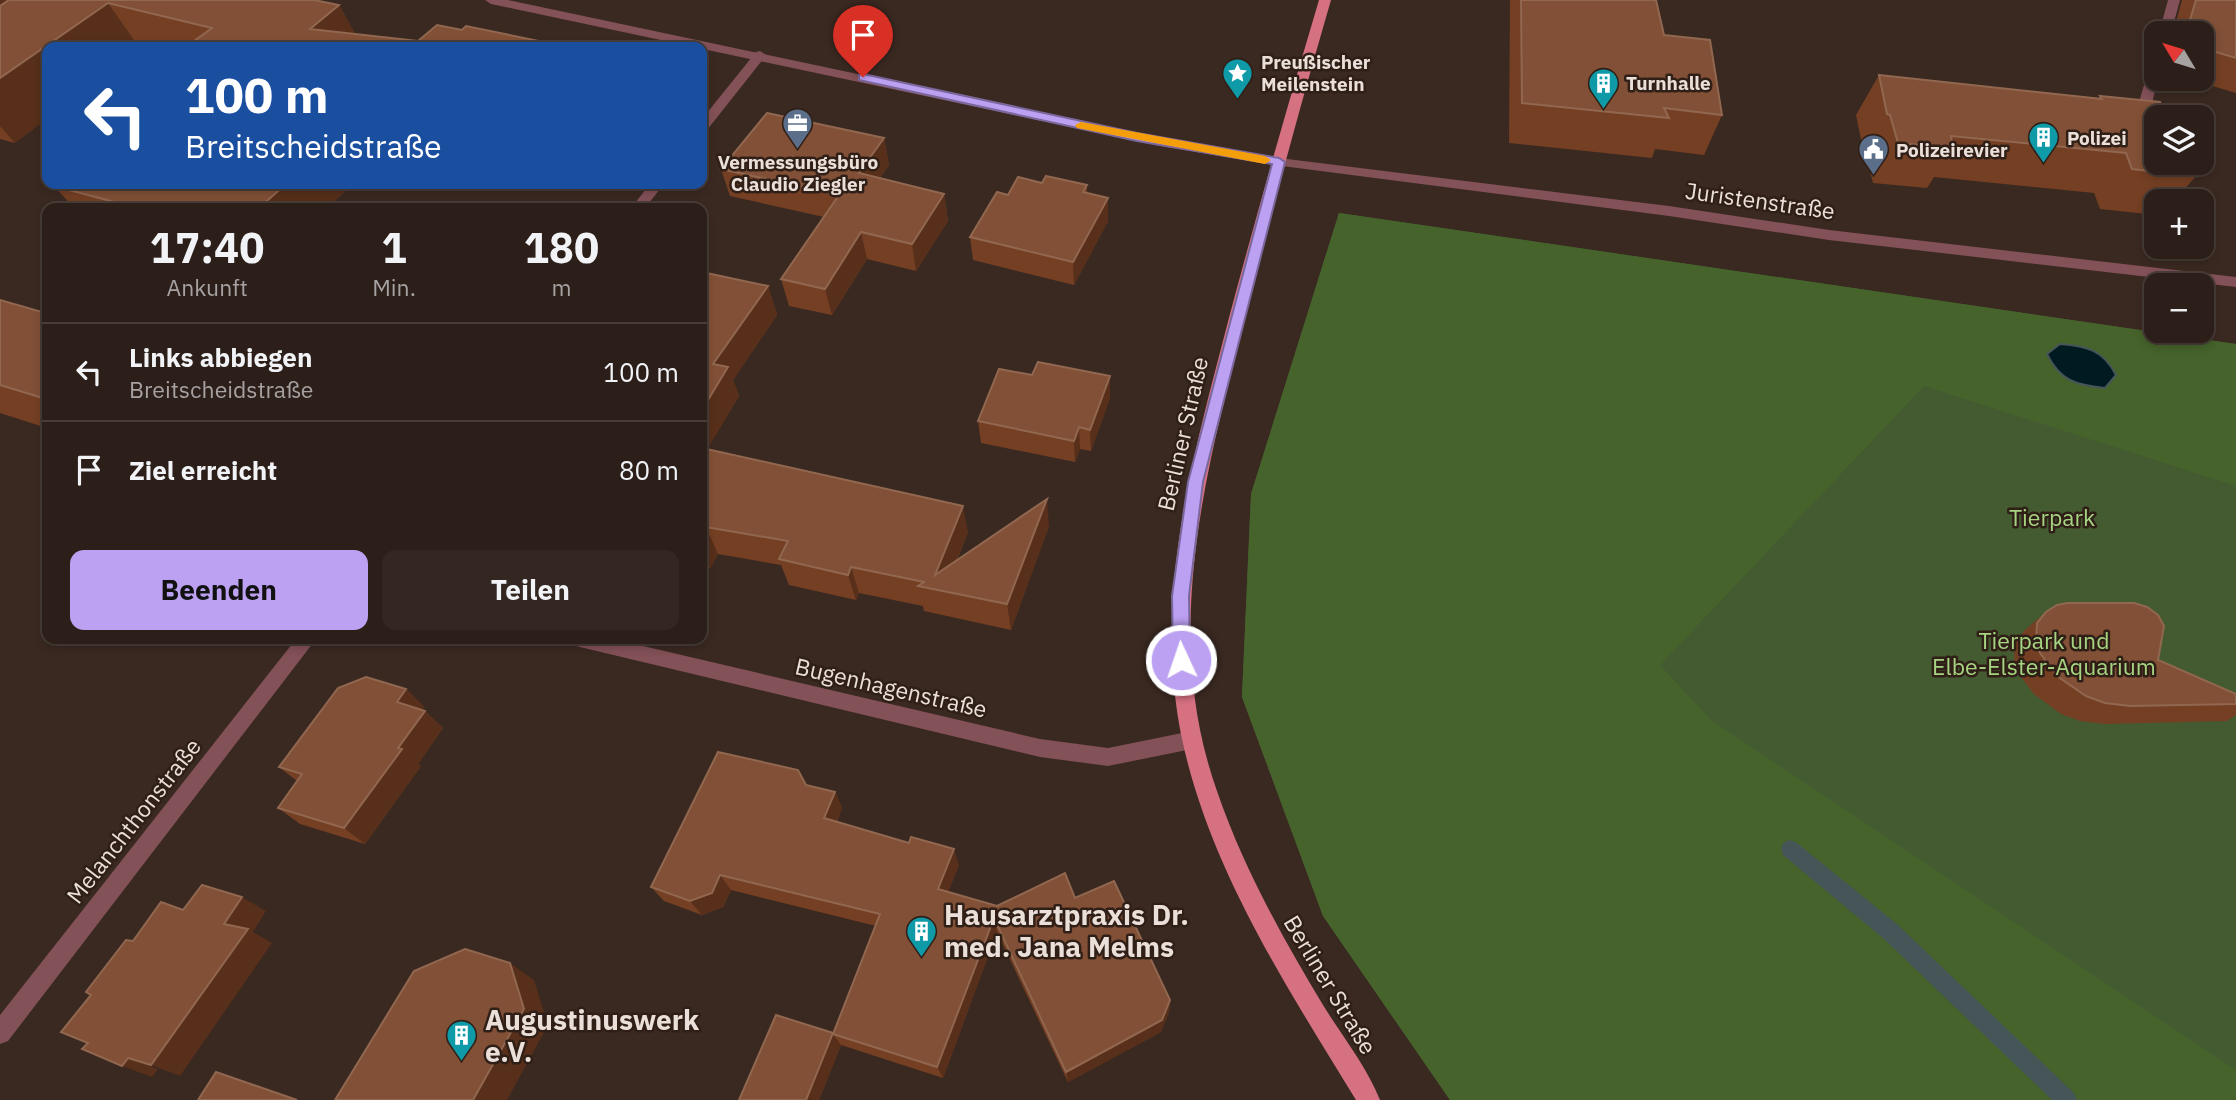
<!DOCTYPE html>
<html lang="de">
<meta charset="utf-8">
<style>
body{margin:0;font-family:"IBM Plex Sans",sans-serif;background:#342722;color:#f1f3f6;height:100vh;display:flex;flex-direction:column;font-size:26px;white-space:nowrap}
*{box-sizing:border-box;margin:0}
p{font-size:23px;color:#a6a2a2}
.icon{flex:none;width:38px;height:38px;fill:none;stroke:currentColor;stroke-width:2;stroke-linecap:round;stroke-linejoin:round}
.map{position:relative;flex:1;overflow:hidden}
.panel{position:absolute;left:42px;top:203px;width:665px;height:441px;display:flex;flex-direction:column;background:#2c1f19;border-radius:14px;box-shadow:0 4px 10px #0003,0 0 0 2px #483d38}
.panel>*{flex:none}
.banner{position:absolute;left:42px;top:42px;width:665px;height:147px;border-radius:14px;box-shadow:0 4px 10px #0003,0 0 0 2px #483d38;background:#1a4fa0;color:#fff;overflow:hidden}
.needle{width:46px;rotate:308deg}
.controls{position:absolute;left:2144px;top:21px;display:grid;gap:14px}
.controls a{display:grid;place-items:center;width:70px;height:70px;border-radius:14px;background:#2c1f19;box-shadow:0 4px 10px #0003,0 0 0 2px #483d38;font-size:35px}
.pin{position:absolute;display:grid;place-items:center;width:60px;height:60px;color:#fff;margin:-72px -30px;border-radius:50% 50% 50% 0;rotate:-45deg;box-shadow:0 0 7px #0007}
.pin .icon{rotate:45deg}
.me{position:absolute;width:77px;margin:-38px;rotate:357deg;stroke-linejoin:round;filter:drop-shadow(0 0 5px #0008)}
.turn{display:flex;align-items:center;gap:24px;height:147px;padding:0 28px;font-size:32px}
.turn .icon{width:91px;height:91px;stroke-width:2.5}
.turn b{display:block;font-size:49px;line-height:60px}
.eta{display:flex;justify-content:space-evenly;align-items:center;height:119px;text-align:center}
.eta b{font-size:42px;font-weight:700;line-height:49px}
.button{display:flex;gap:14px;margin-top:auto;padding:14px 28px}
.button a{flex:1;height:80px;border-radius:14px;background:#bca0f2;color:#111;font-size:28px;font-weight:700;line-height:80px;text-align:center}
.button a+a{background:#342722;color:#f1f3f6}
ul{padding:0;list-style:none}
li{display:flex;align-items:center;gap:21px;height:98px;padding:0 28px;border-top:2px solid #483d38}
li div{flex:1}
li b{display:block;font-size:26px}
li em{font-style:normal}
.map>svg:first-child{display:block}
.green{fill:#445b31}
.forest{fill:#46632b}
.water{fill:#001a21;stroke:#465558;stroke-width:2}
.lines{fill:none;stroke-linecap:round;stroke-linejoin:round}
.stream{fill:#465558;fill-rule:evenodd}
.service{fill:#835158;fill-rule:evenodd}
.minor{fill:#835158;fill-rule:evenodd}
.tertiary{fill:#835158;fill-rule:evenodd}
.primary{fill:#d67182;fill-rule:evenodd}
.wall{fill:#743f23}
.shaded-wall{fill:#572f1a}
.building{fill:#815036;stroke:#916750;stroke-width:2}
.route{fill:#bca0f2;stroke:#7a689d;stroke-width:2}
.slow{fill:#f59e0b}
.labels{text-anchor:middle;stroke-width:5;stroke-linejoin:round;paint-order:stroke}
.far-poi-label{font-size:19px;font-weight:bold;fill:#ebdfda;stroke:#2f1f17;text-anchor:start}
.street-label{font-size:23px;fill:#ebdfda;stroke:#2f1f17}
.park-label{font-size:23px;fill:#a6d481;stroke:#2f1f17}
.near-poi-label{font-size:28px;font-weight:bold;fill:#ebdfda;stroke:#2f1f17;text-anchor:start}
</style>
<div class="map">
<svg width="2236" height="1100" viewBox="0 0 2236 1100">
<rect width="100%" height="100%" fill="#3a2921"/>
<polygon class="green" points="1339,213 2236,344 2236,1100 1450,1100 1323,916 1242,697 1251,494"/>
<polygon class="forest" points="1339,213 2236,344 2236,486 1924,386 1660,665 1711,720 2236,1070 2236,1100 1450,1100 1323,916 1242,697 1251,494"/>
<path class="water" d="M2060 344C2087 346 2103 350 2116 375L2105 388C2076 385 2060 381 2047 354Z"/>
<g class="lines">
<polygon class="stream" points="1790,840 1797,843 1898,925 2074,1093 2077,1100 2052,1100 1884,939 1783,855 1781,849 1783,843"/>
<g class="service">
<polygon points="2168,0 2180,0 2171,33 2159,33"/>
<polygon points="2156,60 2156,79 2158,79 2147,123 2145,126 2135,126 2133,123 2150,64"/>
</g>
<g class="minor">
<polygon points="760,51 766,55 764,58 707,130 702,131 702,119 756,52"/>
<polygon points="1279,158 1669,206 1829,230 2236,277 2236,287 1829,240 1669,216 1274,165 1274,159"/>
<polygon points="650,184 664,184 645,208 631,208"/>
<polygon points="296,639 316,639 8,1041 0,1044 0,1015"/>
<polygon points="571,639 613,639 1040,739 1108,748 1192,731 1199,734 1202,740 1199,746 1192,749 1108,766 1040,757 580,647 573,645"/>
</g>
<polygon class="tertiary" points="485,0 508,0 1160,138 1279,158 1286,162 1279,166 1160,146 491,4"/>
<path class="primary" d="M1319 0H1331C1301 103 1273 206 1247 310 1207 468 1160 631 1217 791 1243 867 1282 937 1323 1005 1342 1036 1367 1067 1380 1100H1356C1287 987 1210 870 1182 739 1152 595 1194 453 1230 314 1258 209 1288 104 1319 0Z"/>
</g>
<g class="wall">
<polygon points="0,0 339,5 355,34 418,41 462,30 568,47 47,47 15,143 0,139"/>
<polygon points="1510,0 1656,0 1664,35 1722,115 1704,155 1655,149 1652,158 1509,143"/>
<polygon points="2182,0 2236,0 2236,93 2189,79 2202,79 2202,33 2173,33"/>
<polygon points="1879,75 2099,98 2100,96 2196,176 2174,201 2156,201 2156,215 2100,209 2094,193 1934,177 1927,188 1873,183 1866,155 1864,154 1856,115"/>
<polygon points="884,138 889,165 880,178 944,194 948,221 916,271 867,259 832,315 789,306 781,279 824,217 730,196 721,169"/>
<polygon points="1042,183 1087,185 1087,193 1108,198 1108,221 1074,285 973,260 970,237 1008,195"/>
<polygon points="57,184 353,184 327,208 74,208 54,186"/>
<polygon points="702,272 768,286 777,315 733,380 739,396 707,449 968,532 957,560 1049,526 1011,630 924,611 923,606 859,593 856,600 789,585 781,565 718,554 710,568 702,566"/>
<polygon points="0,300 45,313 47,311 47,428 0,413"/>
<polygon points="1110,398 1091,451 1080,449 1075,462 981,443 978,421"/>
<polygon points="2046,612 2236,694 2236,715 2227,721 2104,724 2080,721 2061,714 2034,694 2017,672 2014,661 2015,643 2024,631"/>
<polygon points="406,689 424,707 422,710 425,711 443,728 418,764 421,766 365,844 300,824 278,808 297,781 279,767"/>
<polygon points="806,785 835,792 842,808 837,822 959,865 948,892 997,906 1075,898 1170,1000 1169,1012 1161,1032 1068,1082 997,932 943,1078 841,1045 819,1100 833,1033 876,926 731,890 723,907 702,915 664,901 651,887"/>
</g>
<g class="shaded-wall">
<polygon points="0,0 90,0 0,62"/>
<polygon points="108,3 139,47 47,47 47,119 15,143 0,126 0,78"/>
<polygon points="339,5 362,47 310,29"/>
<polygon points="884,138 889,165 865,200 859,173"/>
<polygon points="285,184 353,184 327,208 259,208"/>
<polygon points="944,194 948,221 916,271 912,244"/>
<polygon points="1108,198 1108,221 1074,285 1073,262"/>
<polygon points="861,232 867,259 832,315 825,289"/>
<polygon points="768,286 777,315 733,380 739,396 702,458 702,410 713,364"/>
<polygon points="1110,376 1110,398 1091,451 1090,430"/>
<polygon points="1079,427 1080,449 1075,462 1074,441"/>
<polygon points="1047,499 1049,526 1011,630 1007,604"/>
<polygon points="963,506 968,532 944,591 935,575"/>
<polygon points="706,527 718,554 710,568 702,551 702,534"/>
<polygon points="851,567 859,593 856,600 848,575"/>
<polygon points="406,689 424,707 415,720 397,702"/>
<polygon points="425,711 443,728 418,764 421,766 365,844 344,828"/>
<polygon points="835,792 842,808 832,834 824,818"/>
<polygon points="954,849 959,865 943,904 938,889"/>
<polygon points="720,875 731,890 723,907 702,915 690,901"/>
<polygon points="242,897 266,911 253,932 272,943 180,1076 151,1065 224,924"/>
<polygon points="994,918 997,932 943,1078 937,1067"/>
<polygon points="510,963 534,980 548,1025 507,1100 473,1100"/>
<polygon points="1170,1000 1169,1012 1161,1032 1068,1082 1066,1072"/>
<polygon points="833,1034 841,1045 819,1100 806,1100"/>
<polygon points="128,1058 158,1069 152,1077 122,1066"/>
</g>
<g class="building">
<polygon points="9,0 314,0 339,5 310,29 418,41 437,25 462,30 466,26 568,47 186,47 212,28 108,3 0,78 0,6"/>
<polygon points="1521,0 1656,0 1664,35 1710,40 1722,115 1664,108 1669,118 1522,103"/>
<polygon points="2196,0 2236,0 2236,58 2202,48 2202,33 2186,33"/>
<polygon points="1879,75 2102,99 2100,96 2160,102 2167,117 2156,117 2156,163 2189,163 2196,176 2132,169 2126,153 1951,136 1953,148 1898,143 1890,115 1887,114"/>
<polygon points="767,113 884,138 859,173 944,194 912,244 861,232 825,289 781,279 839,195 721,169"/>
<polygon points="1046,176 1087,185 1083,192 1108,198 1073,262 970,237 997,192 1008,195 1018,177 1042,183"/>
<polygon points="57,184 286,184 259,208 137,208 54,186"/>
<polygon points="702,272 768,286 713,364 728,367 702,410"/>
<polygon points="0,300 45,313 47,311 47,398 46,399 0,385"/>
<polygon points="1038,362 1110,376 1090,430 1079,427 1074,441 978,421 999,369 1032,375"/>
<polygon points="702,448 963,506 935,575 1047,499 1007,604 918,586 924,582 851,567 848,575 779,559 788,541 706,527 702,534"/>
<polygon points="2068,603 2134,603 2147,607 2158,615 2164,626 2158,660 2236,694 2236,704 2130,706 2105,703 2086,696 2057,676 2040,653 2036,642 2037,623 2046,612 2057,605"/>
<polygon points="366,677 406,689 397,702 425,711 398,748 402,749 344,828 278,808 302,774 279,767 338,688"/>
<polygon points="718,752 798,770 806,785 835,792 824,818 909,843 911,837 954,849 938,889 997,906 1065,873 1075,898 1114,881 1170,1000 1162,1020 1066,1072 994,918 937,1067 833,1034 880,914 720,875 712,893 690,901 651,887"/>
<polygon points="202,885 242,897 224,924 248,929 151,1065 128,1058 122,1066 82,1049 88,1043 61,1032 91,995 86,992 126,940 133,941 161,902 183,910"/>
<polygon points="465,949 510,963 524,1009 473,1100 335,1100 414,971"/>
<polygon points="776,1015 833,1033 806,1100 739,1100"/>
<polygon points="216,1072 297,1100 198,1100"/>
</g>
<polygon class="route" points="863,74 1137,133 1279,158 1285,162 1203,482 1189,596 1190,660 1187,665 1181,667 1175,665 1173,660 1172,596 1188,482 1272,164 1137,141 859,80 859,75"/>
<polygon class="slow" points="1081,122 1265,156 1271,160 1265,164 1077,128 1075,125"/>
<defs>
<symbol id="sight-pin" viewBox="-11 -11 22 30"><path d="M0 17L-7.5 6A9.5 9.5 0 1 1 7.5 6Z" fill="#0f9aa8" stroke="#2f1f17"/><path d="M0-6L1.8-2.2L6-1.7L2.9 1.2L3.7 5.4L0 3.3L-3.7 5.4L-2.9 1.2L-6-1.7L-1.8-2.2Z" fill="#fff"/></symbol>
<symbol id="building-pin" viewBox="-11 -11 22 30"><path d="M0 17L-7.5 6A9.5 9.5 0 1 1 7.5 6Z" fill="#0f9aa8" stroke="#2f1f17"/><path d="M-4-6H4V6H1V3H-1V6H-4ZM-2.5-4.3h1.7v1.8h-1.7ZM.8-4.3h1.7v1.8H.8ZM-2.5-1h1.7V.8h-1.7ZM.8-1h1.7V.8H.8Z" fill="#fff"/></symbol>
<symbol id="office-pin" viewBox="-11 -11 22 30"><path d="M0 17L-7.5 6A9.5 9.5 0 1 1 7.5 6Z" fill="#5c6f8a" stroke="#2f1f17"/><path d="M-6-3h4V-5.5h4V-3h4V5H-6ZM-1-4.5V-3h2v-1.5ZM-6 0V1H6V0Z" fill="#fff"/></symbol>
<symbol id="civic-pin" viewBox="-11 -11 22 30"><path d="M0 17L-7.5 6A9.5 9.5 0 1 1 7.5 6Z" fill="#5c6f8a" stroke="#2f1f17"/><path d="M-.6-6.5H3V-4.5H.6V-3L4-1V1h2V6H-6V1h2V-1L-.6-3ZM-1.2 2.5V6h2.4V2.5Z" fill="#fff"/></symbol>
</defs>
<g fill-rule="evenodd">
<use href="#sight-pin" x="1220" y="56" width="35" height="47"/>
<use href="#building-pin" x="1586" y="66" width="35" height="47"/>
<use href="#office-pin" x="780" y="106" width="35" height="47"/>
<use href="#building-pin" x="2026" y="120" width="35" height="47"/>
<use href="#civic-pin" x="1856" y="132" width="35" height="47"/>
<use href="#building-pin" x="904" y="914" width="35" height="47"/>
<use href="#building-pin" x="444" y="1018" width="35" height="47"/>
</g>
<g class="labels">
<g class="far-poi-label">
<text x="1261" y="69">Preußischer<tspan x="1261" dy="22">Meilenstein</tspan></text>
<text x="1626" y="90">Turnhalle</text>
<text x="2067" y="145">Polizei</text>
<text x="1896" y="157">Polizeirevier</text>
<text x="798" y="169" text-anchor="middle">Vermessungsbüro<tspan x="798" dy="22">Claudio Ziegler</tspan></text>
</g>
<g class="street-label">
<text transform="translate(1760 201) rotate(8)" y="8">Juristenstraße</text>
<text transform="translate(1183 434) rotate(-77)" y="8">Berliner Straße</text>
<text transform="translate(891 688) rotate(13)" y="8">Bugenhagenstraße</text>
<text transform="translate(134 821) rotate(-52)" y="8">Melanchthonstraße</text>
<text transform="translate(1330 985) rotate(59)" y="8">Berliner Straße</text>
</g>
<g class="park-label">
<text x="2052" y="526">Tierpark</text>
<text x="2044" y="649">Tierpark und<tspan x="2044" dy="26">Elbe-Elster-Aquarium</tspan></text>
</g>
<g class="near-poi-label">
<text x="944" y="925">Hausarztpraxis Dr.<tspan x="944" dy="32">med. Jana Melms</tspan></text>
<text x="485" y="1030">Augustinuswerk<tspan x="485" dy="32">e.V.</tspan></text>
</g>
</g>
</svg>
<div class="controls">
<a><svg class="needle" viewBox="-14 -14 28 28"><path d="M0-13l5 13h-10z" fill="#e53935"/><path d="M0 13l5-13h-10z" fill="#a6a2a2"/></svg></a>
<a><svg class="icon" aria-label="layers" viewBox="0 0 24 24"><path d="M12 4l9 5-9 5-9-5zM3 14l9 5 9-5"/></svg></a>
<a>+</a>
<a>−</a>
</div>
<div class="pin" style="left:863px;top:77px;background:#d93025"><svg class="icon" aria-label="arrive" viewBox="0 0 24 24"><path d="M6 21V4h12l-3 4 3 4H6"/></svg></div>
<svg class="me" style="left:1181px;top:660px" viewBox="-20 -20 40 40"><circle r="17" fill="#bca0f2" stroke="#fff" stroke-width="3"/><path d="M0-11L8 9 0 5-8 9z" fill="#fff"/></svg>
<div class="banner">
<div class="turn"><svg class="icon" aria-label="left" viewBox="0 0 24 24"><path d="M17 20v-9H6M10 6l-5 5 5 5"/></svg><div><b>100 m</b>Breitscheidstraße</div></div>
</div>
<section class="panel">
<div class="eta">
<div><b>17:40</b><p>Ankunft</p></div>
<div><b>1</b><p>Min.</p></div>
<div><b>180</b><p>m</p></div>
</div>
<ul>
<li><svg class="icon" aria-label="left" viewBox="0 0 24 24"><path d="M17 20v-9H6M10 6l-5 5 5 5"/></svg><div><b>Links abbiegen</b><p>Breitscheidstraße</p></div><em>100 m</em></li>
<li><svg class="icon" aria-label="arrive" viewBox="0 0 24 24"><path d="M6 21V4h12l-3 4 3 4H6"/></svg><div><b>Ziel erreicht</b></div><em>80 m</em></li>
</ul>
<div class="button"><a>Beenden</a><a>Teilen</a></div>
</section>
</div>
